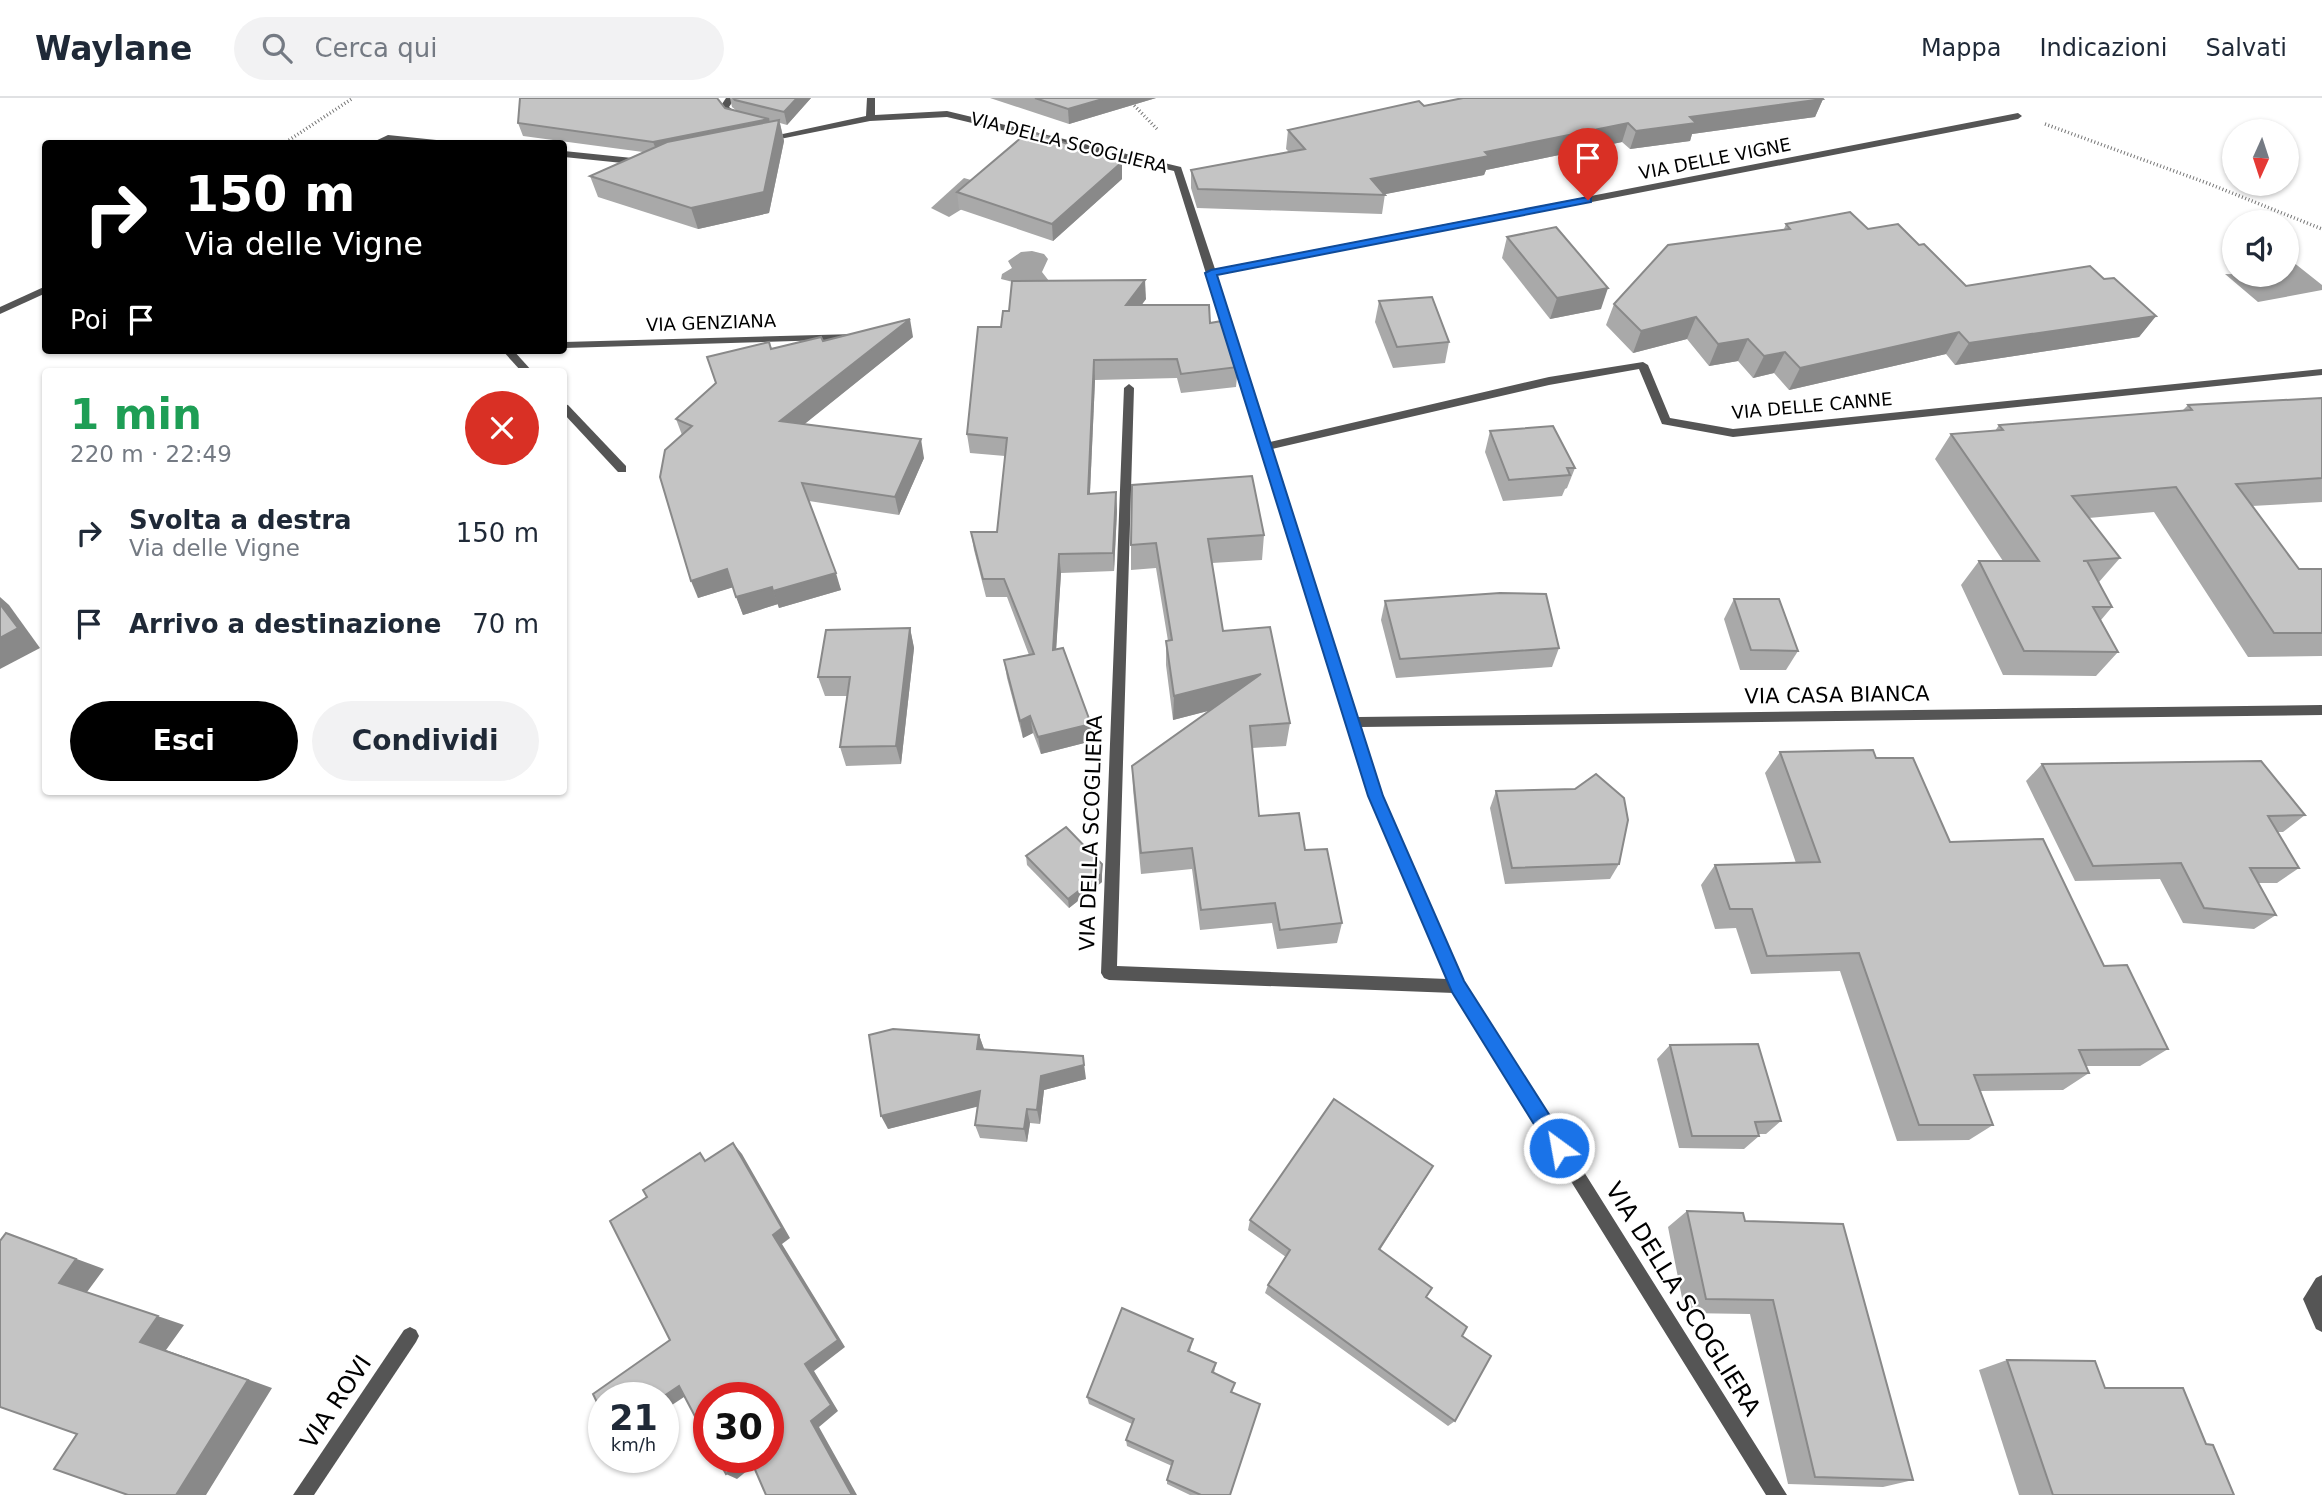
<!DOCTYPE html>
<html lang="it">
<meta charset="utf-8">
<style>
body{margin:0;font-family:"DejaVu Sans",sans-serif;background:#f2f2f3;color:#1f2937;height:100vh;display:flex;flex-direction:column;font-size:26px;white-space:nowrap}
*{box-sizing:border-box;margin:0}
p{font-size:23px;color:#747a83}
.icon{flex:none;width:38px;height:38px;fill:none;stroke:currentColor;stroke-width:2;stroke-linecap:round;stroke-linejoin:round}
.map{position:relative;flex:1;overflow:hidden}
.drawer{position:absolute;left:42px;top:270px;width:525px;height:427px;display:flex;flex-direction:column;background:#fff;border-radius:7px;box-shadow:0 2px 5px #0004}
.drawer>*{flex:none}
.hud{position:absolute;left:42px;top:42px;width:525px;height:214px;border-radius:7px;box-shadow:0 2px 5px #0004;background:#000;color:#fff;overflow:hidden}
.needle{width:46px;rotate:183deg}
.fabs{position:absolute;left:2222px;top:21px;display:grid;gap:14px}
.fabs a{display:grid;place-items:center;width:77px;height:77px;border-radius:50%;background:#fff;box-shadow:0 2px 5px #0004;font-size:35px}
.speed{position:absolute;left:588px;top:1284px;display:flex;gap:14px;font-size:35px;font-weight:700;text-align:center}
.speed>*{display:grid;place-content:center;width:91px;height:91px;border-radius:50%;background:#fff;box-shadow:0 2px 5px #0004;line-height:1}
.speed small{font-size:18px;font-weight:400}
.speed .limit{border:10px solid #d22;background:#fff;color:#111}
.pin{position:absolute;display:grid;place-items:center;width:60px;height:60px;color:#fff;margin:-72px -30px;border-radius:50% 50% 50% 0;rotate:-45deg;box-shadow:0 0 7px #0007}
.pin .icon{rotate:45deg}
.me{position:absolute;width:77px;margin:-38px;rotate:328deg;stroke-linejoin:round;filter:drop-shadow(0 0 5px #0008)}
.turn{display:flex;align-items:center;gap:24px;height:147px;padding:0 28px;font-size:32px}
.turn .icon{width:91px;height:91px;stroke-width:2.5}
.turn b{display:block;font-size:49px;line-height:60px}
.then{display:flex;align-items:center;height:66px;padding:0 28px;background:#0003;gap:14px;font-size:26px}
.round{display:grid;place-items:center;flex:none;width:74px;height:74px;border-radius:37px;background:#f2f2f3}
.headline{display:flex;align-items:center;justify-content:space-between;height:119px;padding:0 28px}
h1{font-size:42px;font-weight:800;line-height:52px;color:#1e9e55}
.action{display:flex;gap:14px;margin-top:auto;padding:14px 28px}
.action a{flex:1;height:80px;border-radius:42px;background:#000;color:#fff;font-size:28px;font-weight:800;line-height:80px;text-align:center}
.action a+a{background:#f2f2f3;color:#1f2937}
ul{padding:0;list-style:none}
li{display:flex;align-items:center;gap:21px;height:91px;padding:0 28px}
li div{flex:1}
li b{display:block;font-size:26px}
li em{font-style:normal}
header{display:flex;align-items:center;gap:42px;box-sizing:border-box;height:98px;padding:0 35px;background:#fff;border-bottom:2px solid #e0e1e3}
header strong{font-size:33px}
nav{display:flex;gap:38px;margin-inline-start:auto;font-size:24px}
.search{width:490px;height:63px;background:#f2f2f3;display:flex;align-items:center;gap:18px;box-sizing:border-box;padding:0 24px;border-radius:38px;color:#747a83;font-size:26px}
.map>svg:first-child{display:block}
.water{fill:#a3a3a3}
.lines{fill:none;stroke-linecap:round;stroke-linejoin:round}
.path{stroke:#777;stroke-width:3.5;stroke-dasharray:1 2.5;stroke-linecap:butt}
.minor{fill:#555;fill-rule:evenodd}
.wall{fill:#a9a9a9}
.shaded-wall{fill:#898989}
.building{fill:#c4c4c4;stroke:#898989;stroke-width:2}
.route{fill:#1a73e8;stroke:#114b97;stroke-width:2}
.labels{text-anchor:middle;stroke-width:5;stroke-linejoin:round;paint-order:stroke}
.far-street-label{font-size:18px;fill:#000;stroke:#fff}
.street-label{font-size:21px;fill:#000;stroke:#fff}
.near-street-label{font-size:24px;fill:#000;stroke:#fff}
</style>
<header>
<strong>Waylane</strong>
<div class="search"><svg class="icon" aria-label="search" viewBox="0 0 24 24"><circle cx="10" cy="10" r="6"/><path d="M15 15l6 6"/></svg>Cerca qui</div>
<nav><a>Mappa</a><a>Indicazioni</a><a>Salvati</a></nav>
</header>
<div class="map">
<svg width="2322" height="1397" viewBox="0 0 2322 1397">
<rect width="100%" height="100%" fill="#fff"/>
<g class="water">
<polygon points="964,80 978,84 962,111 949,119 931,110"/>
<polygon points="1032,153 1044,156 1048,161 1042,174 1049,183 1013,184 1001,181 1002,176 1012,170 1008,163 1021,154"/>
<polygon points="2293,164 2322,187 2322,192 2258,204 2225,176 2287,177 2287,165"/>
</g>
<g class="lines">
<g class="path">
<polyline points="1127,0 1158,32"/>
<polyline points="2045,26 2207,85 2322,131"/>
<polyline points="283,46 353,0"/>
</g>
<g class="minor">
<polygon points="726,0 735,0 729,9 741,18 741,22 735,22 720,9"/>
<polygon points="867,0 875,0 875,17 947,13 1181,69 1215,171 2018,15 2022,18 2018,21 1217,177 1270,344 1549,279 1643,264 1648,267 1670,320 1733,331 2322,271 2322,277 1733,339 1662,326 1639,271 1549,287 1272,351 1358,619 2322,607 2322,617 1361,629 1383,698 1464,883 1787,1397 1766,1397 1454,895 1109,882 1104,880 1101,875 1124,290 1129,286 1134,290 1117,868 1447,881 1369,698 1174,73 947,19 870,23 765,44 760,41 866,18"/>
<polygon points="388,37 446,43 450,46 389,43 382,46 369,46"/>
<polygon points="564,53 642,61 647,64 642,67 564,59"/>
<polygon points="46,188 46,195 0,216 0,209"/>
<polygon points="856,236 861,239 860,241 564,250 564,244"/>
<polygon points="502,252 513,252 532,273 521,273"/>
<polygon points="564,306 568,307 626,368 626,374 618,374 564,316"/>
<polygon points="2322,1177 2322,1234 2316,1231 2303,1201 2316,1180"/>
<polygon points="410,1229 416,1232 419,1238 416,1244 314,1397 293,1397 404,1232"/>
</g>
</g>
<g class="wall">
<polygon points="730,0 811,0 787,27 780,25 784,43 769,115 698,131 598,99 590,78 643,54 523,38 518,25 721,5 725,10 737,13 732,9"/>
<polygon points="990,0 1156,0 1069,26"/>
<polygon points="1823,1 1815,19 1692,36 1690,43 1630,51 1622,44 1486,72 1484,77 1385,96 1382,116 1197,110 1191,90 1191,72 1289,54 1286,51 1288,32 1424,8"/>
<polygon points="1122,64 1122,81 1053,143 959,111 957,94"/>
<polygon points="1786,126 1868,131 1919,147 1966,188 2104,181 2156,218 2139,239 1955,267 1946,256 1789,292 1774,275 1753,280 1738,263 1709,268 1687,241 1633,255 1606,227 1614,206 1784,131"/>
<polygon points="1507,139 1601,211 1550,221 1502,160"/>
<polygon points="1146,201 1141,207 1210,225 1238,269 1236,289 1181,295 1177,280 1095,282 1090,396 1116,394 1117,413 1114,473 1061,475 1056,551 1092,643 1041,656 1033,635 1023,640 1007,580 1004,562 1029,557 1007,499 986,499 974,452 971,434 997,434 1005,358 970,355 967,336 1001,229 1009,213"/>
<polygon points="1379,203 1449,244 1445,265 1393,270 1375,224"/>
<polygon points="913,239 804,326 924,360 899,417 809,403 841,492 779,510 778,506 743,517 733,489 698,500 682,337 676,321 716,285 771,251 823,243"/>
<polygon points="2322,300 2322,404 2252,408 2299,471 2322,471 2322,558 2248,559 2154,414 2089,420 2120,460 2099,484 2112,509 2101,522 2118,554 2096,578 2003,577 1961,487 1979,463 2003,463 1935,361 1951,336 1995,333 1999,327 2182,313 2188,307"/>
<polygon points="1490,333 1575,370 1567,390 1565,391 1562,398 1503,403 1485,354"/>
<polygon points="1264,437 1262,462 1212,465 1223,533 1290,625 1286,648 1252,650 1259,718 1305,752 1342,825 1337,845 1277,851 1272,825 1200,832 1192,771 1141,776 1133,691 1132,668 1211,612 1173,622 1166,567 1166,543 1168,543 1156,470 1131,472 1131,447"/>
<polygon points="1734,501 1798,553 1786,572 1740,572 1724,521"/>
<polygon points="1385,503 1559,550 1552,569 1396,580 1381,522"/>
<polygon points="910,530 914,550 901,666 846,668 840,649 847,598 825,598 818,579"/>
<polygon points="1780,654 1876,660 1950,744 2104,868 2168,951 2140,968 2086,968 2089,975 2063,992 1980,993 1993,1027 1969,1042 1897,1043 1840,873 1751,876 1736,830 1715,831 1701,787 1715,767 1796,765 1765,675"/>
<polygon points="2042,666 2305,717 2283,734 2277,734 2299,770 2277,785 2258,785 2276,817 2254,831 2183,825 2160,781 2075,783 2026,683"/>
<polygon points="1496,693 1619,766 1610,781 1505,786 1490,710"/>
<polygon points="1026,758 1102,766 1102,784 1069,810 1027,767"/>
<polygon points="979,937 984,951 1086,981 1044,992 1040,1026 1030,1025 1027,1044 980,1040 975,1027 978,1008 888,1031"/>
<polygon points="1670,947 1781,1023 1766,1036 1758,1036 1759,1038 1744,1051 1679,1050 1657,961"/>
<polygon points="1427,1078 1380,1152 1462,1238 1455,1323 1448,1328 1265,1195 1268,1187 1286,1159 1248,1132 1250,1122"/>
<polygon points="1687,1113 1745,1123 1913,1382 1883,1389 1788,1386 1750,1216 1685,1215 1668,1129"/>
<polygon points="1193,1241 1190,1253 1216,1265 1214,1275 1232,1294 1230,1397 1190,1397 1167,1386 1167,1382 1172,1368 1127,1348 1126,1342 1132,1326 1089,1306 1087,1299"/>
<polygon points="2007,1262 2105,1290 2206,1346 2234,1397 2019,1397 1979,1272"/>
</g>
<g class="shaded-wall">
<polygon points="797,0 811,0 787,27 784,14"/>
<polygon points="1106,0 1156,0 1069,26 1068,11"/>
<polygon points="1823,1 1815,19 1692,36 1690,43 1630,51 1636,33 1690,19"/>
<polygon points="769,21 773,34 658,56 653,44"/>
<polygon points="779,22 784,43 769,115 698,131 691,110"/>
<polygon points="1628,25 1622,44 1486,72 1484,77 1381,97 1371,81 1485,54"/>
<polygon points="1122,64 1122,81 1053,143 1052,126"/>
<polygon points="1145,182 1146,201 1127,227 1126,207"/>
<polygon points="1608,190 1601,211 1550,221 1557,200"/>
<polygon points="2156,218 2139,239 1955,267 1969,245"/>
<polygon points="1696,219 1687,241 1633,255 1641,233"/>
<polygon points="910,221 913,239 786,341 780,323"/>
<polygon points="1959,234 1946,256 1789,292 1800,270"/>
<polygon points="1748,241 1738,263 1709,268 1718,246"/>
<polygon points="1785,254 1774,275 1753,280 1764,258"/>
<polygon points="1094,262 1095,282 1089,415 1088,396"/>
<polygon points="921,341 924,360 899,417 895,399"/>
<polygon points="1116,394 1117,413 1114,473 1113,455"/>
<polygon points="1059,456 1061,475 1055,570 1053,552"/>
<polygon points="727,471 734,489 698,500 691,483"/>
<polygon points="836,475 841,492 779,510 773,493"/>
<polygon points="772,489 778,506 743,517 736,499"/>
<polygon points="0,499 9,507 40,550 0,571"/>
<polygon points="910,530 914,550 901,666 896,648"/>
<polygon points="1261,576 1259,600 1173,622 1174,598"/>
<polygon points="1030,618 1033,635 1023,640 1020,623"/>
<polygon points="1091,626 1092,643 1041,656 1038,639"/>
<polygon points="1102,766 1102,784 1069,810 1068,801"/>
<polygon points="979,937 984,951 977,951"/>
<polygon points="1083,958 1086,981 1044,992 1040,1026 1037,1012 1041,978"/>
<polygon points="980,993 984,1007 888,1031 881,1018"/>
<polygon points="1027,1011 1030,1025 1027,1044 1024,1031"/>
<polygon points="733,1045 742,1056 790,1140 782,1146 845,1249 814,1273 838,1313 819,1329 857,1397 852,1397 811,1323 805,1266 773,1137"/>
<polygon points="1433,1068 1427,1078 1374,1160 1379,1151"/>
<polygon points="6,1135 104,1171 87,1194 184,1227 166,1252 272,1290 206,1397 176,1397 140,1244 59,1185"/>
<polygon points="679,1288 690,1295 663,1313 663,1300 661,1300"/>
<polygon points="747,1360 752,1360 759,1363 737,1381 726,1376"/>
</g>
<g class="building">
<polygon points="520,0 717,0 725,10 769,21 653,44 518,25"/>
<polygon points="733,0 797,0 784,14 735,2"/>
<polygon points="1035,0 1106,0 1068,11"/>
<polygon points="1463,0 1822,0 1823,1 1690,19 1696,25 1636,33 1628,25 1485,54 1489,58 1371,81 1385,97 1198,91 1191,72 1305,51 1288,32 1419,3 1424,8"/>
<polygon points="779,22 764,94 691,110 590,78 667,44"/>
<polygon points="1029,33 1122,64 1052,126 957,94"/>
<polygon points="1850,114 1868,131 1898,126 1919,147 1924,146 1966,188 2090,168 2104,181 2114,180 2156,218 1969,245 1959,234 1800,270 1785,254 1764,258 1748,241 1718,246 1696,219 1641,233 1614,206 1668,147 1790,131 1786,126"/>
<polygon points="1556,129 1608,190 1557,200 1507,139"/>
<polygon points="1145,182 1126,207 1209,207 1210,225 1222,223 1238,269 1181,276 1177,261 1094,262 1088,396 1116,394 1113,455 1059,456 1053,552 1063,550 1091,626 1038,639 1030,618 1020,623 1004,562 1034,556 1004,481 983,481 971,434 997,434 1007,340 967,336 978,229 1001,229 1003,213 1009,213 1012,183"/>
<polygon points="1432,199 1449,244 1397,249 1379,203"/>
<polygon points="910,221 780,323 921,341 895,399 802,385 836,475 773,493 772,489 736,499 727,471 691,483 660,379 665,352 692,328 676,321 716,285 707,259 769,244 771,251 821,239 823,243"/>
<polygon points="2322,300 2322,380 2236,386 2299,471 2322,471 2322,535 2274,535 2176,389 2072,398 2120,460 2083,463 2087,463 2112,509 2093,509 2118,554 2024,553 1979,463 2039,463 1951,336 2003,332 1999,327 2192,312 2188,307"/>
<polygon points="1553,328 1575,370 1567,370 1570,377 1509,382 1490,333"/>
<polygon points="1252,378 1264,437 1208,441 1223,533 1270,529 1290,625 1250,628 1259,718 1299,715 1305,752 1327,751 1342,825 1280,832 1275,805 1201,812 1192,750 1141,755 1132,668 1261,576 1174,598 1166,543 1172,542 1156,445 1131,447 1132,387"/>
<polygon points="1500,495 1546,496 1559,550 1400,561 1385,503"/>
<polygon points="1734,501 1779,501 1798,553 1751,552"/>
<polygon points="0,506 18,530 0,540"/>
<polygon points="910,530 896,648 840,649 850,579 818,579 826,532"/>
<polygon points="1873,652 1876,660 1913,660 1950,744 2043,741 2104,868 2127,867 2168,951 2079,952 2089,975 1974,977 1993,1027 1919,1027 1859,855 1767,858 1752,811 1730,811 1715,767 1820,764 1780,654"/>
<polygon points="2261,663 2305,717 2268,718 2299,770 2250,770 2276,817 2204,810 2181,765 2093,768 2042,666"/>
<polygon points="1596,676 1624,700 1628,722 1619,766 1512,770 1496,693 1575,691"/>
<polygon points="1066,729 1102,766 1101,776 1068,801 1026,758"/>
<polygon points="893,931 979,937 977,951 1083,958 1084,967 1041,978 1037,1012 1027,1011 1024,1031 975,1027 980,993 881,1018 869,937"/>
<polygon points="1758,946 1781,1023 1755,1024 1759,1038 1692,1038 1670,947"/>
<polygon points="1334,1001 1433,1068 1379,1151 1432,1190 1426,1199 1467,1229 1462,1238 1491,1258 1455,1323 1268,1187 1290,1152 1250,1122"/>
<polygon points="733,1045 782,1130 773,1137 838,1242 805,1266 831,1307 811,1323 852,1397 766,1397 750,1360 768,1360 768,1300 709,1300 709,1345 679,1288 661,1300 604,1300 604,1319 593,1296 670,1242 610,1123 647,1099 643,1092 700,1055 705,1063"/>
<polygon points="1687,1113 1743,1115 1745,1123 1843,1126 1913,1382 1815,1379 1773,1202 1706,1201"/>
<polygon points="6,1135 76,1161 59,1185 158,1218 140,1244 248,1282 176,1397 128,1397 54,1371 77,1336 0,1309 0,1143"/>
<polygon points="1122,1210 1193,1241 1188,1253 1216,1265 1212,1274 1235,1285 1231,1294 1260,1306 1230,1397 1201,1397 1167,1382 1173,1363 1126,1342 1134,1321 1087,1299"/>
<polygon points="2007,1262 2095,1263 2105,1290 2183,1290 2206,1346 2213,1347 2234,1397 2053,1397"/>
<polygon points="717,1360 747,1360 726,1376"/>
</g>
<polygon class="route" points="1588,99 1591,100 1591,104 1217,177 1383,698 1464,883 1566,1043 1569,1050 1566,1057 1559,1059 1553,1057 1452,894 1368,698 1205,175 1211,172"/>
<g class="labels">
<g class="far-street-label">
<text transform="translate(1069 45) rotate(14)" y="6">VIA DELLA SCOGLIERA</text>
<text transform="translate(1715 61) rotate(-11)" y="6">VIA DELLE VIGNE</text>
<text transform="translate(711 225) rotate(-2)" y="6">VIA GENZIANA</text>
<text transform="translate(1812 308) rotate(-5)" y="6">VIA DELLE CANNE</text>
</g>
<g class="street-label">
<text transform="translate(1837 597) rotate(-1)" y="7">VIA CASA BIANCA</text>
<text transform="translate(1091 735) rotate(-88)" y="7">VIA DELLA SCOGLIERA</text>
</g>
<g class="near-street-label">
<text transform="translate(1683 1201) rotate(58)" y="8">VIA DELLA SCOGLIERA</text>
<text transform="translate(336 1304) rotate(-56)" y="8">VIA ROVI</text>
</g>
</g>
</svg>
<div class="fabs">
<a><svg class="needle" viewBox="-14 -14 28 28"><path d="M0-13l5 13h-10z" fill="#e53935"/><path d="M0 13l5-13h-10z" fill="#747a83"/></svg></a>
<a><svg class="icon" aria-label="sound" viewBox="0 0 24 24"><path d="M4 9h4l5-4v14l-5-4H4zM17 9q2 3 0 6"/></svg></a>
</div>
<div class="speed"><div>21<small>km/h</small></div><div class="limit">30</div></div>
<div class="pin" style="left:1588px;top:102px;background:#d93025"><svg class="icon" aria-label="arrive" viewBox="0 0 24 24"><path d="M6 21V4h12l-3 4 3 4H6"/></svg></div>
<svg class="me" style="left:1559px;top:1050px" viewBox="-20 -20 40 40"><circle r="17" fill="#1a73e8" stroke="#fff" stroke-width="3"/><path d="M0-11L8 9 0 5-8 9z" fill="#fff"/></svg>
<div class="hud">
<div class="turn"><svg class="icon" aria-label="right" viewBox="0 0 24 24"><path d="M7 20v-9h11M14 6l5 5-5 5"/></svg><div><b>150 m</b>Via delle Vigne</div></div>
<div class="then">Poi<svg class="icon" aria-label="arrive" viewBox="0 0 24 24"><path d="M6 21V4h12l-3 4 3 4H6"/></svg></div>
</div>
<section class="drawer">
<div class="headline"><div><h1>1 min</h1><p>220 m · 22:49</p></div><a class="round" style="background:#d93025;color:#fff"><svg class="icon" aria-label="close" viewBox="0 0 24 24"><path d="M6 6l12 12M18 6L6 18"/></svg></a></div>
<ul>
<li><svg class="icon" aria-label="right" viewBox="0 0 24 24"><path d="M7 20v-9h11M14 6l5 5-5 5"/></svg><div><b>Svolta a destra</b><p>Via delle Vigne</p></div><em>150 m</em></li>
<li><svg class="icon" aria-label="arrive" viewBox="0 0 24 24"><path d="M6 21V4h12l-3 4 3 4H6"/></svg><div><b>Arrivo a destinazione</b></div><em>70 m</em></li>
</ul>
<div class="action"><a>Esci</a><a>Condividi</a></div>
</section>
</div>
